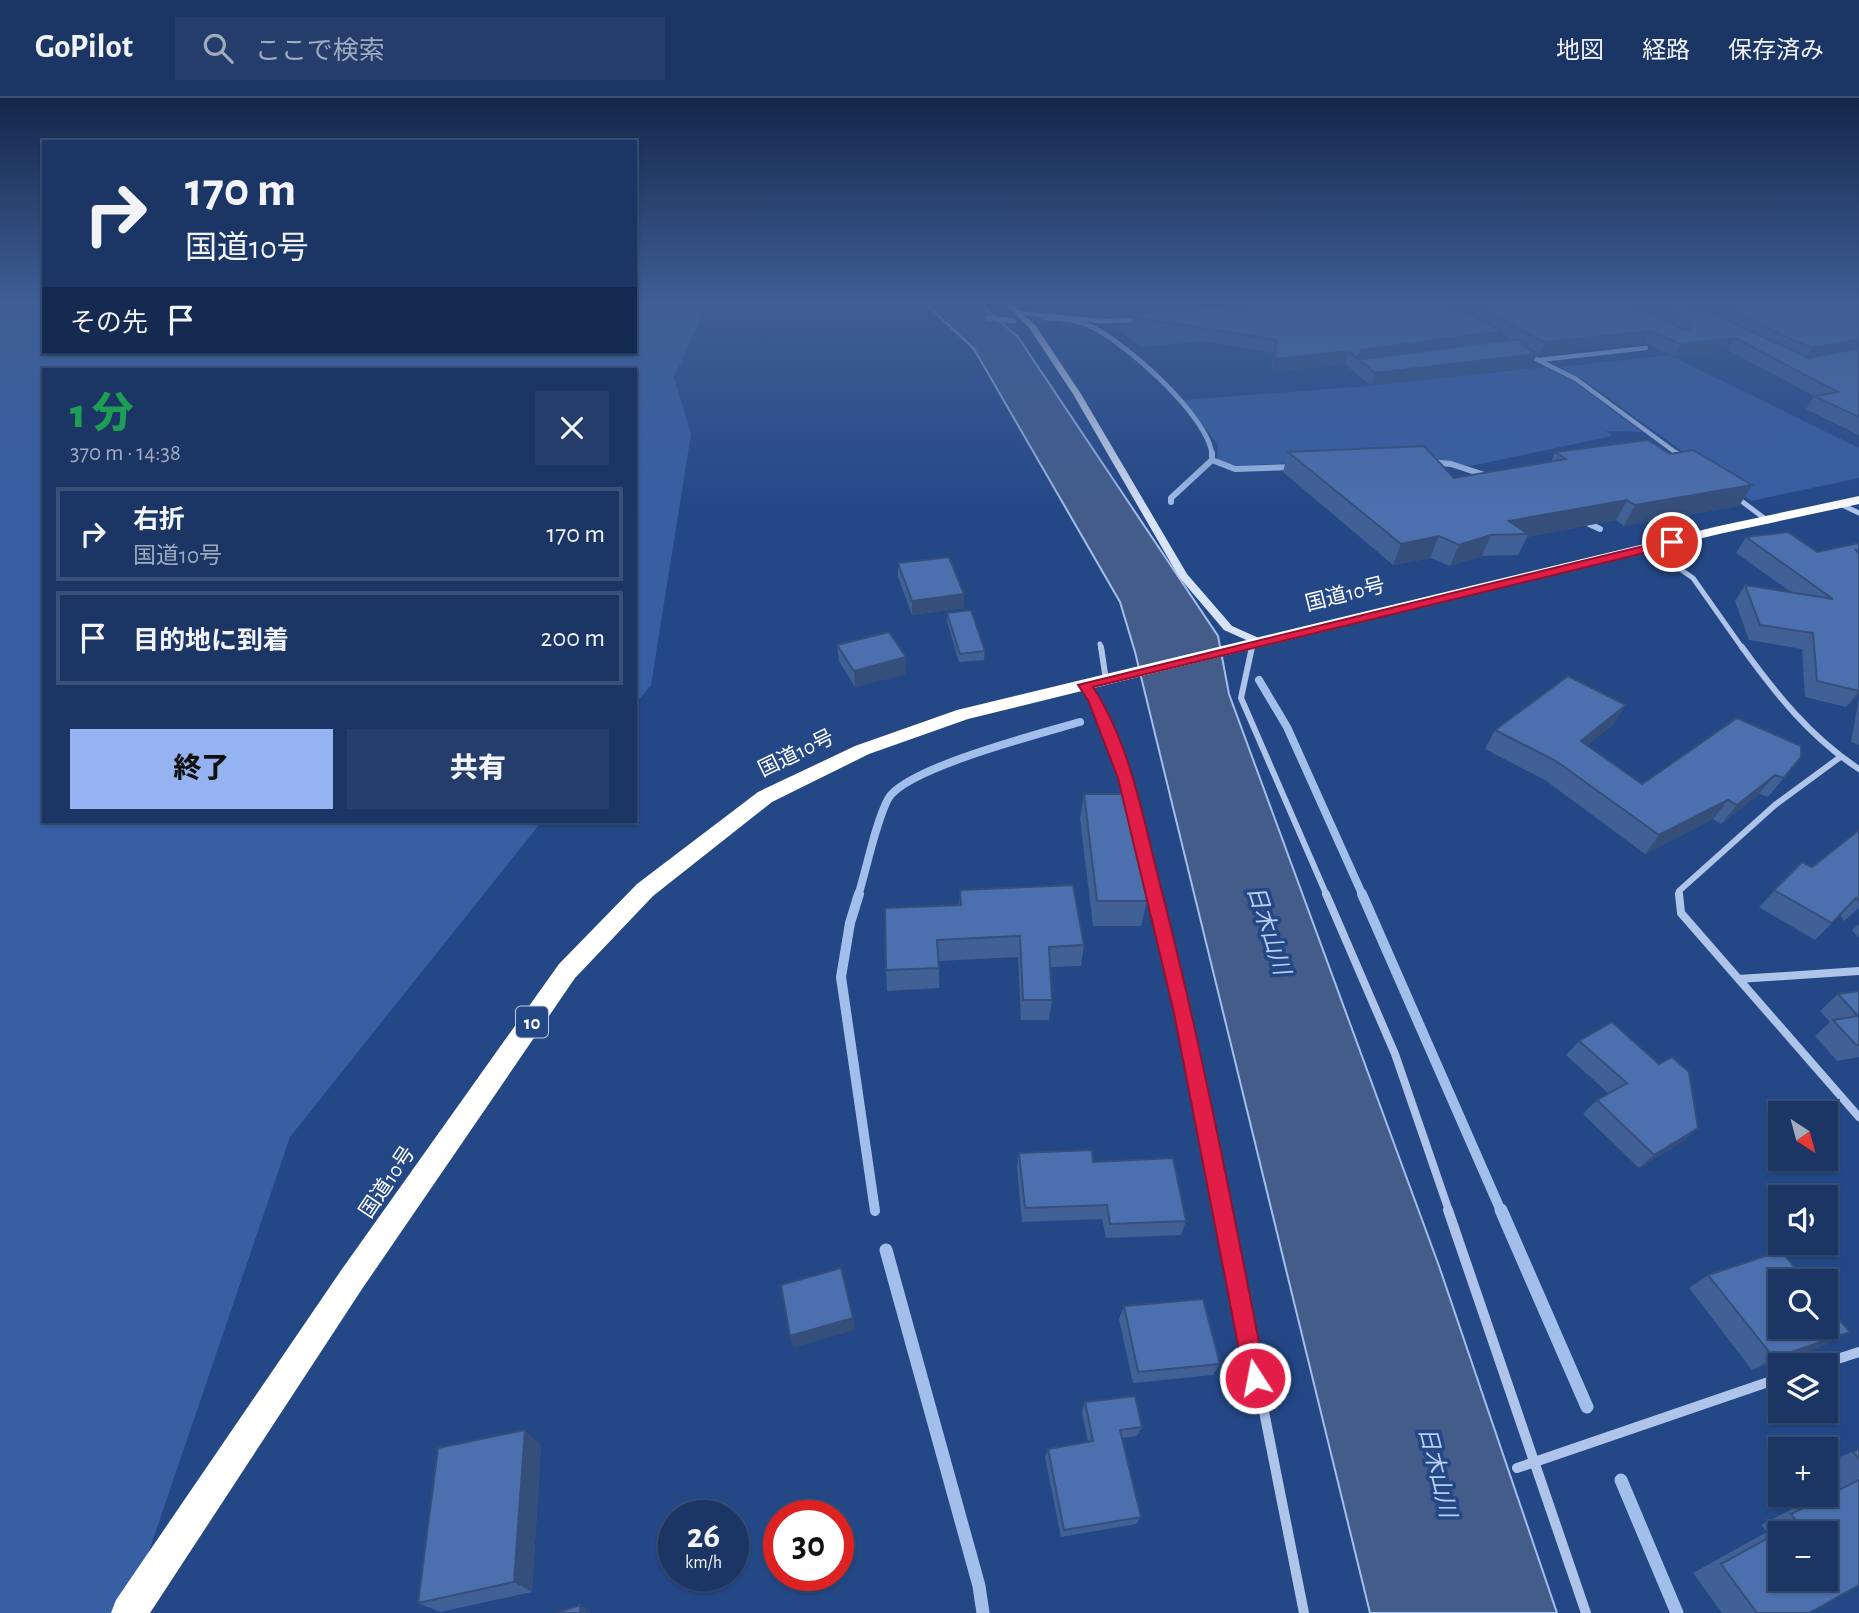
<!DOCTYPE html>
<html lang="ja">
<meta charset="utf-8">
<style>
body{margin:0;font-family:"Alegreya Sans","Noto Sans JP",sans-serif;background:#243d6a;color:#f1f3f6;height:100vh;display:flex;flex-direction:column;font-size:26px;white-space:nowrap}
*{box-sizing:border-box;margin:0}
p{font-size:23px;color:#a0abbf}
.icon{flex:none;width:38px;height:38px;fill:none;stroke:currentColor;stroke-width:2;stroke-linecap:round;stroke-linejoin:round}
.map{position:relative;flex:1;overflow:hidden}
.panel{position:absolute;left:42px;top:270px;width:595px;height:455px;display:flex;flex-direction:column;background:#1b3564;border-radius:0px;box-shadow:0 2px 5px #0004,0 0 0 2px #395078}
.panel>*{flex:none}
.hud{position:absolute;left:42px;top:42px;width:595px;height:214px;border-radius:0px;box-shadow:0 2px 5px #0004,0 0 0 2px #395078;background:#1b3564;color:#f1f3f6;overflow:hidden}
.needle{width:46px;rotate:144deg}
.buttons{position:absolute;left:1768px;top:1003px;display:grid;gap:14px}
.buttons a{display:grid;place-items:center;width:70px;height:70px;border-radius:0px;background:#1b3564;box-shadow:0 2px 5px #0004,0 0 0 2px #395078;font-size:35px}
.speed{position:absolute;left:658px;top:1402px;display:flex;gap:14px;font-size:35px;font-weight:700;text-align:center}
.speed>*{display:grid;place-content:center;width:91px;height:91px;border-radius:50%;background:#1b3564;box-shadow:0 2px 5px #0004,0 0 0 2px #395078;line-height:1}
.speed small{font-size:18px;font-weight:400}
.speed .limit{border:10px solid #d22;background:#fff;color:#111}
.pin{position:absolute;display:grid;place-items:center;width:60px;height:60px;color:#fff;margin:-30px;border:4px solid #fff;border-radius:50%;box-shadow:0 2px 7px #0007}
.me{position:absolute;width:77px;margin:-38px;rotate:349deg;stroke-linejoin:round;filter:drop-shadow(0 0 5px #0008)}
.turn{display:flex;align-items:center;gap:24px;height:147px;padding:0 28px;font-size:32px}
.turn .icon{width:91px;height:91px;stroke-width:2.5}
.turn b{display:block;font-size:49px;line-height:60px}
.then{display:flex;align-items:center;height:66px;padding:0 28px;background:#0003;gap:14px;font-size:26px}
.round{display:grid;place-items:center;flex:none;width:74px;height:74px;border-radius:0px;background:#243d6a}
.headline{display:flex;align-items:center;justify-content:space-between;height:119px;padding:0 28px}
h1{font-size:42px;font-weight:800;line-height:52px;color:#1e9e55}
.primary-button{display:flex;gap:14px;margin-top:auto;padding:14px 28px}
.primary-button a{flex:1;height:80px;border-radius:0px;background:#95b2f1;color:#111;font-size:28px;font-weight:800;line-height:80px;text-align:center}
.primary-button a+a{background:#243d6a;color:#f1f3f6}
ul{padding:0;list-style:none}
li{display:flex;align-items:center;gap:21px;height:94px;margin:0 14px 10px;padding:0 14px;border:4px solid #395078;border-radius:0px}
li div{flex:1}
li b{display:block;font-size:26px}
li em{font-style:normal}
header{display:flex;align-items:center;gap:42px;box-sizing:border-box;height:98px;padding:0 35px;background:#1b3564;border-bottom:2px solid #395078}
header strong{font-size:33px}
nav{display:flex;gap:38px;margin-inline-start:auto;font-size:24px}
.search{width:490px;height:63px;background:#243d6a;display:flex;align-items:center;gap:18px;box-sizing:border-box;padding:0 24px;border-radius:0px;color:#a0abbf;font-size:26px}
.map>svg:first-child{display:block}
.green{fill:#385fa3}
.water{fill:#435c8a;stroke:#a2beea;stroke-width:2}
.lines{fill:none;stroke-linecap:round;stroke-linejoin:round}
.stream-far4{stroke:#a2beea;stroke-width:5}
.stream-far3{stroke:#a2beea;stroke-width:6}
.stream-far2{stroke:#a2beea;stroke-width:8}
.stream-far1{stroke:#a2beea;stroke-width:10}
.stream{stroke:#a2beea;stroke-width:13}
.street-far4{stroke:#aec4e9;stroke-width:4.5}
.street-far3{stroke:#aec4e9;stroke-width:5}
.street-far2{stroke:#aec4e9;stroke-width:6}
.street-far1{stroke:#aec4e9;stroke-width:8}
.street{stroke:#aec4e9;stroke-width:10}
.secondary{fill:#d8e3f7;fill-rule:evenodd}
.highway{fill:#fff;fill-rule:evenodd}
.wall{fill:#416096;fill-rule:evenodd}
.shaded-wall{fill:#354e7a}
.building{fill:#4c70ae;stroke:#354e7a;stroke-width:2;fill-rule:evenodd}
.route{fill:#e11d48;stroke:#92132f;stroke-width:2}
.labels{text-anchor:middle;stroke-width:7;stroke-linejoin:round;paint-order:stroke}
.shield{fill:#244786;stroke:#bdc8db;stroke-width:2}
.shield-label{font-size:19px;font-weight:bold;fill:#fff}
.street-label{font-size:21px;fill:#fff;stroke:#244786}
.water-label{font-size:23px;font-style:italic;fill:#bacef0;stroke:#244786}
</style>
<header>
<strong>GoPilot</strong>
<div class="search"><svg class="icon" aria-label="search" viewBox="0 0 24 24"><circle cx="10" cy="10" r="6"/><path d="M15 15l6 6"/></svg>ここで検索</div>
<nav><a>地図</a><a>経路</a><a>保存済み</a></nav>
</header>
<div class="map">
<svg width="1859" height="1515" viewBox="0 0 1859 1515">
<rect width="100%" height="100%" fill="#244786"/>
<g class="green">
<polygon points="0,205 44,205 44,254 635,254 635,205 708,205 674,279 691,336 651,587 635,606 635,271 44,271 44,723 542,723 290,1039 128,1515 0,1515"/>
<polygon points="1227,217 1259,238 1142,249 1113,228"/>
<polygon points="1669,257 1859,350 1859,380 1751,403 1591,287 1560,269"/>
<polygon points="1544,269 1575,284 1642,334 1606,333 1612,338 1471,368 1404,360 1230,368 1217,362 1218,347 1184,302 1368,288"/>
</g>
<polygon class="water" points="925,205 979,205 1018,239 1218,538 1229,596 1439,1168 1557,1515 1370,1515 1135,554 1120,504 974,251"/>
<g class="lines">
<g class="stream-far4">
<polyline points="988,220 1014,223"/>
<path d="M1046 220C1060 220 1075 221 1088 227 1123 242 1209 318 1212 357"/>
</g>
<g class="stream-far3">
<polyline points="1212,362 1235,371 1294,369"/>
<polyline points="1430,364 1451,366 1491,379"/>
<polyline points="1171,404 1171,400 1212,362 1212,355"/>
<polyline points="1583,423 1600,431"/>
</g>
<g class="stream-far2">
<polyline points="1259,582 1287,629 1363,798"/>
<path d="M858 798C867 770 875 726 888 701 905 670 1043 635 1080 624"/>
</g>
<g class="stream-far1">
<polyline points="859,796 850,825 841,879 875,1113"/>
<polyline points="1362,796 1501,1113"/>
</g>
<g class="stream">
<polyline points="1501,1112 1587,1309"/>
<polyline points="886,1152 979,1488 983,1515"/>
<polyline points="1621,1382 1677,1515"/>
</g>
<g class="street-far4">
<polyline points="1020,215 1101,223 1141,222"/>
<polyline points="1528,257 1576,281 1679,357"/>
<polyline points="1539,262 1646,250"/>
</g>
<g class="street-far3">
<polyline points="1677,355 1684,361"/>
<polyline points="1736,399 1768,423"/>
<polyline points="1840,406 1859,415"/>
<polyline points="1649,450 1693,480 1743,551"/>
<polyline points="1100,546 1101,551"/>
<polyline points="1251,551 1255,546"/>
</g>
<g class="street-far2">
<polyline points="1101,549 1106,582"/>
<polyline points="1252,549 1241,600 1327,798"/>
<path d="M1742 549C1776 596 1810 639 1859 671"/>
<path d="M1085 587C1123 653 1137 725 1155 798"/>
<polyline points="1679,798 1679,793 1775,707 1839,660"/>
</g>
<g class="street-far1">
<polyline points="1155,796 1224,1113"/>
<polyline points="1326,796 1395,956 1449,1113"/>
<polyline points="1679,796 1681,815 1859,1019"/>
<polyline points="1739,881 1859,873"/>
</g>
<g class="street">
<polyline points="1224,1112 1304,1515"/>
<polyline points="1448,1112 1586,1515"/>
<polyline points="1819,1267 1859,1254"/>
<polyline points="1517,1370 1780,1280"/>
</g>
<polygon class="secondary" points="1005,205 1011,205 1036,228 1081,296 1187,476 1232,528 1261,541 1261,545 1253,545 1224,532 1179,479 1073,296 1030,231"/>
<polygon class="highway" points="1859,398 1859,406 1719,436 968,621 869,656 772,704 653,798 575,880 362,1191 150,1515 111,1515 116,1502 342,1171 559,866 637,786 758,694 855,648 957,612 1719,428"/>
</g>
<g class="wall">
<path d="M1023 205H1448L1455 208 1456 205H1859V337L1806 311 1814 298 1728 252 1674 259 1645 245 1540 257 1526 249 1531 269 1371 288 1345 266 1272 274 1273 255 1131 231 1132 219 1134 218 1121 219 1040 212ZM1502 237 1511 241 1500 243Z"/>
<polygon points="1288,354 1454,380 1551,364 1555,354 1670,356 1752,387 1739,408 1624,428 1616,422 1527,439 1518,457 1482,458 1450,468 1430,460 1393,467 1283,374"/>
<polygon points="1746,439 1817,454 1859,445 1859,597 1846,609 1805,599 1802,551 1749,542 1735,503 1745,487 1791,494 1736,455"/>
<polygon points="898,465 964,510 912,517 898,479"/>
<polygon points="947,515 985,553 984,562 959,564 947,523"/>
<polygon points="837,547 906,576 855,589 839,563"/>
<polygon points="1859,601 1859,647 1851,644"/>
<polygon points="1614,626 1587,647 1642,686 1801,659 1768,699 1759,696 1721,726 1713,721 1645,756 1545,682 1485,651 1495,632"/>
<polygon points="1084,696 1147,803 1141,828 1093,828 1080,721"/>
<polygon points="1859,732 1859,810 1844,823 1840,817 1815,842 1759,809 1802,764 1812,769"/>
<polygon points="960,792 1084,847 1081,868 1050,869 1052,902 1049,922 1021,922 1018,859 939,863 939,890 887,893 886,872 959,807"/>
<polygon points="1859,826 1859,840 1852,832"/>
<polygon points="1859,893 1859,959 1837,963 1815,938 1830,924 1820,913 1838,896"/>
<polygon points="1579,943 1659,966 1682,1044 1639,1070 1583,1016 1597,1002 1608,995 1566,957"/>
<polygon points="1019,1055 1093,1064 1186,1123 1181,1137 1106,1140 1102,1121 1022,1124 1017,1069"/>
<polygon points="1708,1177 1827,1246 1752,1272 1689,1190"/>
<polygon points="1124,1208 1220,1266 1213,1277 1133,1285 1119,1221"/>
<polygon points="1085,1304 1142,1329 1137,1338 1122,1340 1141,1419 1136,1426 1061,1439 1045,1359 1048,1351 1088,1344 1082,1314"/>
<polygon points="541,1347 532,1494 440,1514 418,1505"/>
<polygon points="1859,1351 1859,1487 1809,1515 1722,1515 1693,1475 1767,1434 1761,1427 1822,1396 1825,1396 1825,1395 1840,1388 1825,1369 1825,1365"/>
</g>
<g class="shaded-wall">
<polygon points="1151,205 1274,205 1121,219 1123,207"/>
<polygon points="1503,233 1499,246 1362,264 1357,260 1361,252"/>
<polygon points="1651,233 1645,245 1540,257 1545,244"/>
<polygon points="1735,240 1728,252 1674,259 1680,246"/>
<polygon points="1859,241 1859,252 1804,263 1811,250"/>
<polygon points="1521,246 1528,246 1523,258 1537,256 1531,269 1371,288 1375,275"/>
<polygon points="1349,253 1345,266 1272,274 1275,261"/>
<polygon points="1752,387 1739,408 1624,428 1635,407"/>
<polygon points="1627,402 1616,422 1527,439 1528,436 1509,423"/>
<polygon points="1491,437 1482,458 1450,468 1459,447"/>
<polygon points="1439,438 1430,460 1393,467 1401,446"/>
<polygon points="964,496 964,510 912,517 912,503"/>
<polygon points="906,559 906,576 855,589 854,573"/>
<polygon points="1859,593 1859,597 1846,609"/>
<polygon points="1626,607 1614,626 1569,662 1581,643"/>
<polygon points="1775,677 1759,696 1721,726 1737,707"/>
<polygon points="1728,702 1713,721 1645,756 1659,737"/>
<polygon points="1698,1030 1682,1044 1639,1070 1654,1057"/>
<polygon points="853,1220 855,1232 793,1250 790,1238"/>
<polygon points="1850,1234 1827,1246 1752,1272 1774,1260"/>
<polygon points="525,1332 541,1347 532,1494 514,1484"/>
<polygon points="580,1507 590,1513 590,1515 580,1515"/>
</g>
<g class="building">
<polygon points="1092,205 1151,205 1123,207"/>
<polygon points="1252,205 1448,205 1503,233 1361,252 1358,259 1362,261 1518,241 1528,246 1521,246 1537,256 1375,275 1349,253 1275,261 1276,242 1132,219 1137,215"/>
<polygon points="1468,205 1632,205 1684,232 1689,231 1691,226 1651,205 1690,205 1809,260 1859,250 1859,319 1814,298 1838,294 1735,240 1680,246 1651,233 1545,244"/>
<polygon points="1712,205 1859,205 1859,241 1811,250"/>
<polygon points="1648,342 1670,356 1693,352 1752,387 1635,407 1627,402 1509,423 1528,436 1491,437 1459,447 1439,438 1401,446 1288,354 1424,348 1454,380 1566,361 1555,354"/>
<polygon points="1788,434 1817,454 1859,445 1859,453 1856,452 1859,456 1859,593 1817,583 1813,535 1760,527 1745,487 1833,501 1746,439"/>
<polygon points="949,459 964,496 912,503 898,465"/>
<polygon points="971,512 985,553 960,556 947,515"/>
<polygon points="889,534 906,559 854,573 837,547"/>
<polygon points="1568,578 1626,607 1581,643 1642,686 1737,620 1801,648 1801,659 1784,680 1775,677 1737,707 1728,702 1659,737 1556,663 1495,632"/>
<polygon points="1084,696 1130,696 1147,803 1097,803"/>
<polygon points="1859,732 1859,803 1856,800 1832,825 1774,792 1802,764 1812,769"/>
<polygon points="1073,787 1084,847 1049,849 1052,902 1023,902 1020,838 937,842 939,870 886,872 885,810 961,807 960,792"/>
<polygon points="1859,893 1859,947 1856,947 1833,922 1858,918 1838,896"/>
<polygon points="1612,924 1659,966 1672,959 1689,974 1698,1030 1654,1057 1597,1002 1627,985 1579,943"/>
<polygon points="1092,1052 1093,1064 1173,1060 1186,1123 1110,1126 1107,1107 1025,1110 1019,1055"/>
<polygon points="1781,1153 1806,1183 1780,1183 1780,1228 1825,1228 1825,1205 1850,1234 1774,1260 1708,1177"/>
<polygon points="841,1170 853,1220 790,1238 781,1187"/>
<polygon points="1203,1201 1220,1266 1138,1274 1124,1208"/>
<polygon points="1135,1298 1142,1329 1120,1332 1141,1419 1064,1432 1048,1351 1093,1343 1085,1304"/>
<polygon points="525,1332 514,1484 418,1505 438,1350"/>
<polygon points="1859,1351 1859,1361 1853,1354"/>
<path d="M1859 1382V1487L1809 1515H1757L1721 1466 1797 1424 1791 1416ZM1780 1435H1825V1480H1780Z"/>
<polygon points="580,1507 580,1515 556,1515"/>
</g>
<linearGradient id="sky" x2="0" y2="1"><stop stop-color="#14274a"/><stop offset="0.49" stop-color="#3f5e95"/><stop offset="1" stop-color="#3f5e95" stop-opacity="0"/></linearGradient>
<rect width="1859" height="417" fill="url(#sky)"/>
<path class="route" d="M1672 441 1677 442V447L1093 589C1132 649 1144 726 1162 794 1203 954 1234 1117 1266 1280L1263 1288 1255 1291 1246 1288 1174 915 1118 680 1088 602 1078 587Z"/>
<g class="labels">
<rect class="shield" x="516" y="908.5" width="32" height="31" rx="5"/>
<g class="shield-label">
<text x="532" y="931">10</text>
</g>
<g class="street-label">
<text transform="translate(1345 496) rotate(-14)" y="7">国道10号</text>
<text transform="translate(796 655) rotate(-26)" y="7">国道10号</text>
<text transform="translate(387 1084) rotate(-56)" y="7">国道10号</text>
</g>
<g class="water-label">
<text transform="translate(1269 832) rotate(72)" y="8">日木山川</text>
<text transform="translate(1438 1374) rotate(76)" y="8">日木山川</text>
</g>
</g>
</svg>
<div class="buttons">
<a><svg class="needle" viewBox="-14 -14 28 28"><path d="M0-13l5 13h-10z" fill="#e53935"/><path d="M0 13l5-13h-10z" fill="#a0abbf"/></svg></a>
<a><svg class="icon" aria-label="sound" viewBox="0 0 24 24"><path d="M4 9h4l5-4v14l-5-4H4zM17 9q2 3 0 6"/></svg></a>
<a><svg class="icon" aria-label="search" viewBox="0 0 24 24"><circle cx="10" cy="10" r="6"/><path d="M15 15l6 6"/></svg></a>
<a><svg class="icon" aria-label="layers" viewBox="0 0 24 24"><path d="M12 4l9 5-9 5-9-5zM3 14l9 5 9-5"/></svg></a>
<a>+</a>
<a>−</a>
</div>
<div class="speed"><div>26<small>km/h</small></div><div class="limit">30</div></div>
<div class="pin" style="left:1672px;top:444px;background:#d93025"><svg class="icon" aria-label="arrive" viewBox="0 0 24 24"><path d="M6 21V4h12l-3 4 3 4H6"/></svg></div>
<svg class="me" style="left:1255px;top:1280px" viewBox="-20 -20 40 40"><circle r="17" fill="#e11d48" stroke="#fff" stroke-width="3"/><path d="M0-11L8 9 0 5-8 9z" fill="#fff"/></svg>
<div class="hud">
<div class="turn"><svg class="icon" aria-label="right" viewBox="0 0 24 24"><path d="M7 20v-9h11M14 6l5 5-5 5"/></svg><div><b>170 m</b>国道10号</div></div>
<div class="then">その先<svg class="icon" aria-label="arrive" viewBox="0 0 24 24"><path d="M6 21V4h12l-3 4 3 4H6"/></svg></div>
</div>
<section class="panel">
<div class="headline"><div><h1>1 分</h1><p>370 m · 14:38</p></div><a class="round"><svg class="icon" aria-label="close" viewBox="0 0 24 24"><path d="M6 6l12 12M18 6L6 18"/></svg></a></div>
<ul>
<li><svg class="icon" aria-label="right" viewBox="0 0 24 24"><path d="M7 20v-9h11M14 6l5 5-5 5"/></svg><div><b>右折</b><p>国道10号</p></div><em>170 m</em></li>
<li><svg class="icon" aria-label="arrive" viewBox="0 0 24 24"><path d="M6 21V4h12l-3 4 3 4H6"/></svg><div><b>目的地に到着</b></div><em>200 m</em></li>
</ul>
<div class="primary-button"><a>終了</a><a>共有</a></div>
</section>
</div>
